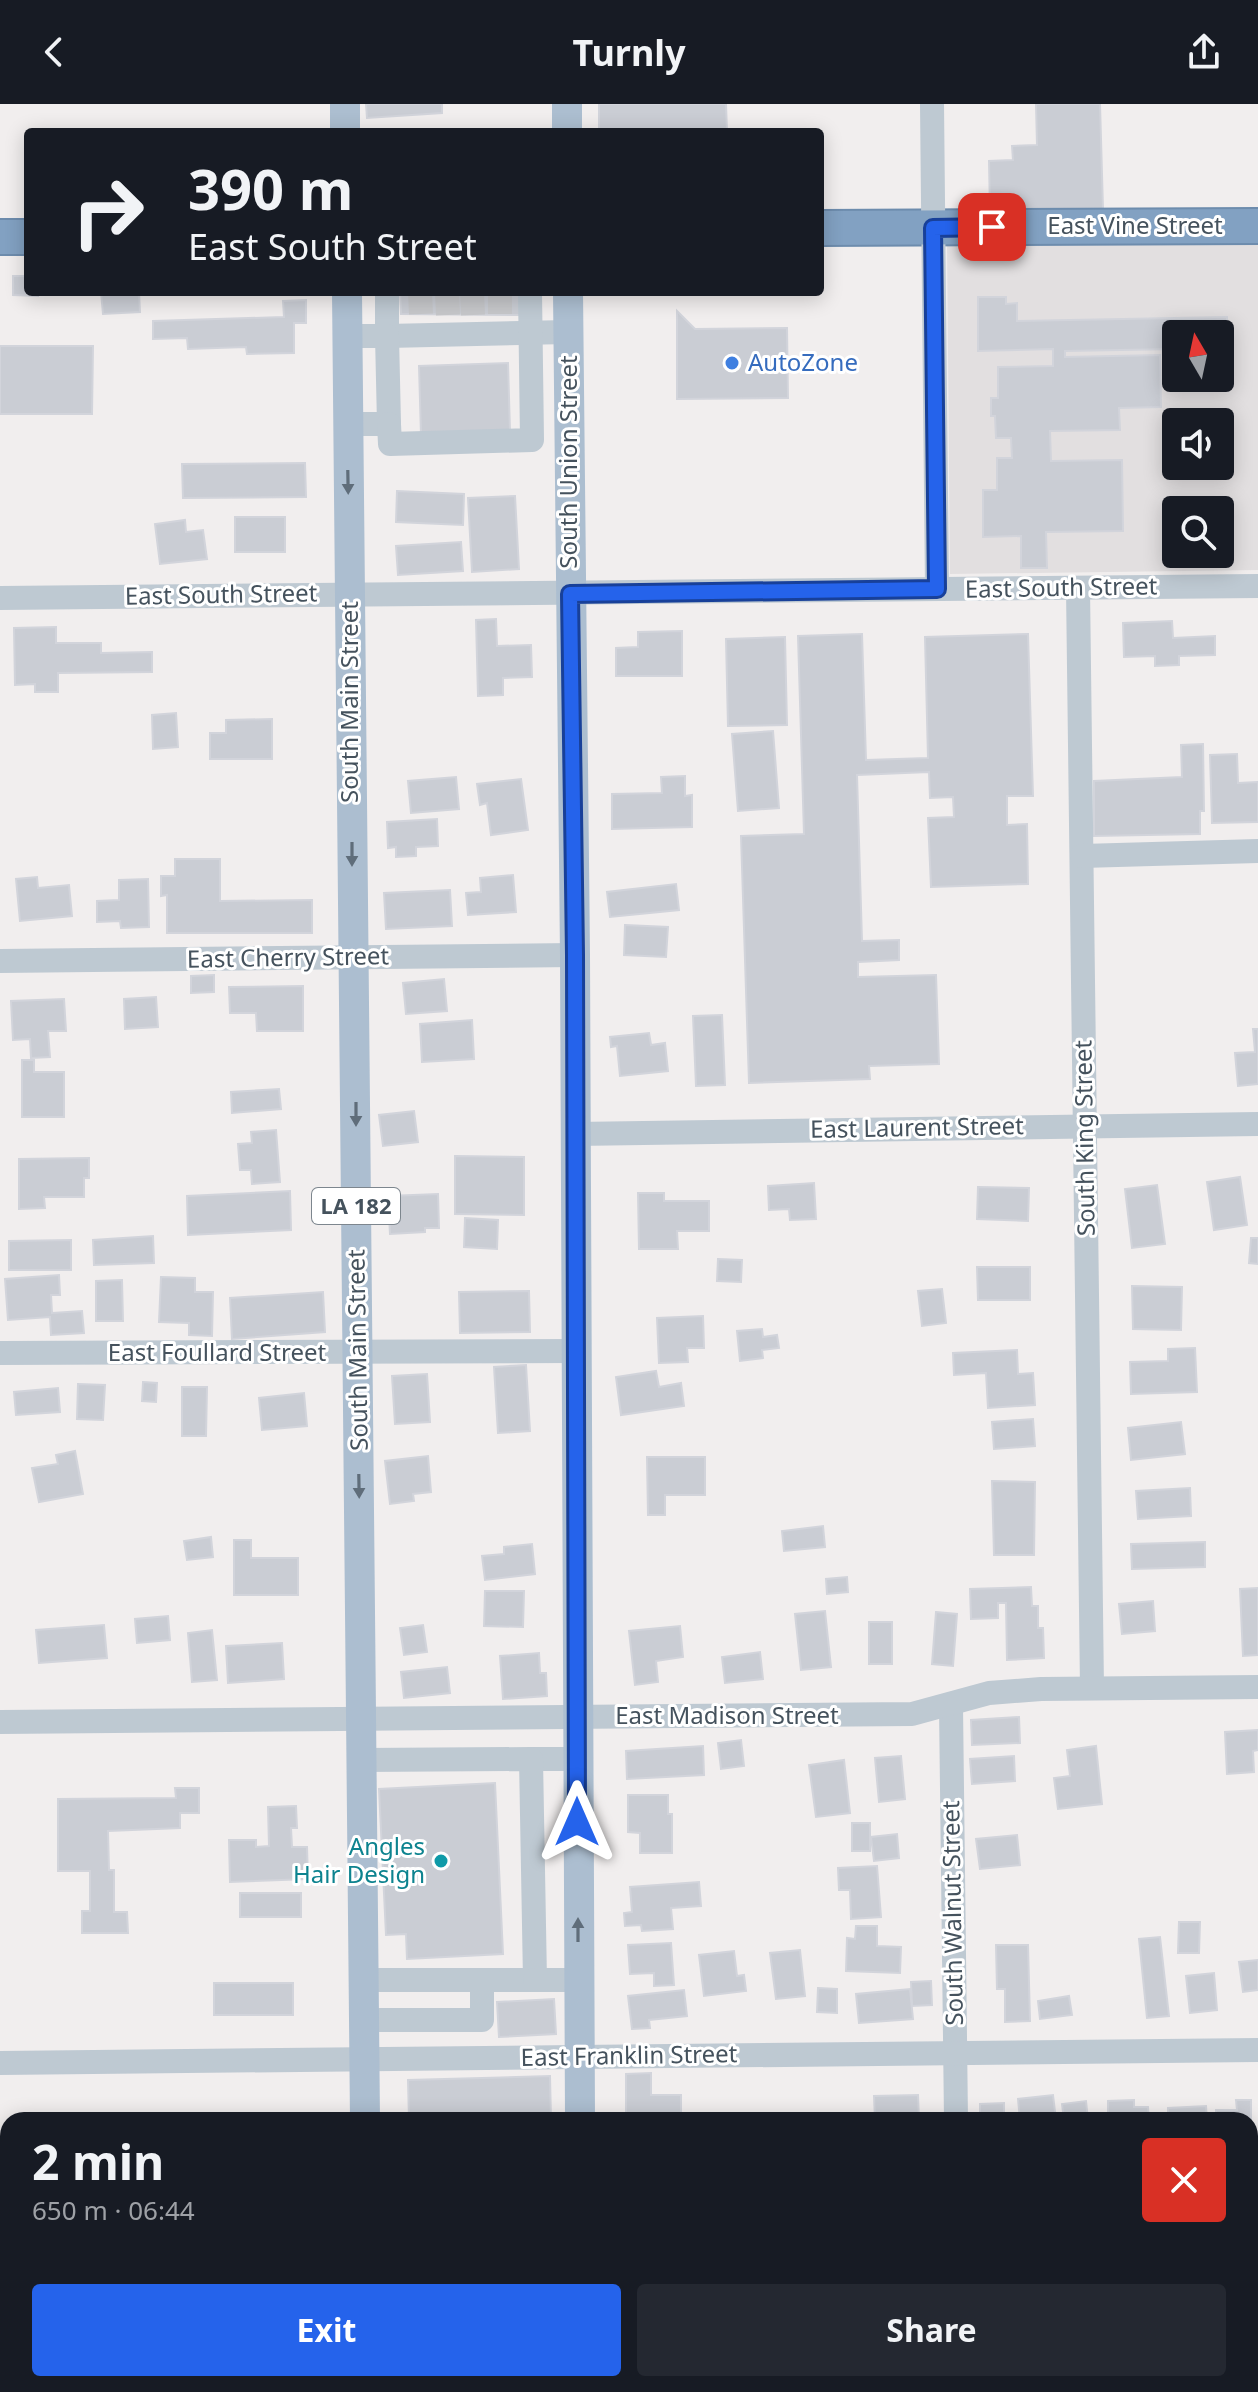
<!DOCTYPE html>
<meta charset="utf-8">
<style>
body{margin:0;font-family:"Noto Sans",sans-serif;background:#242831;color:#f1f3f6;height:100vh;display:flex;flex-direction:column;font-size:30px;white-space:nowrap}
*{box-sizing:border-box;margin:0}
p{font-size:26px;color:#9ea1a6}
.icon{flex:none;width:44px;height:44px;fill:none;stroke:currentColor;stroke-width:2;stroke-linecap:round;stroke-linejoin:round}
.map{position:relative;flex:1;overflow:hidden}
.drawer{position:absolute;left:0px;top:2008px;width:1258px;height:280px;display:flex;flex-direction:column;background:#171b24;border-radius:24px 24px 0 0;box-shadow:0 4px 20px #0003}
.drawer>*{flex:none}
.banner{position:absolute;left:24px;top:24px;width:800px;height:168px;border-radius:8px;box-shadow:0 4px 20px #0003;background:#171b24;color:#f1f3f6;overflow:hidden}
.needle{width:52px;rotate:351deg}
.tools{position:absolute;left:1162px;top:216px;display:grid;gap:16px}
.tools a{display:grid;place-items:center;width:72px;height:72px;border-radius:8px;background:#171b24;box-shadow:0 4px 20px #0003;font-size:40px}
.pin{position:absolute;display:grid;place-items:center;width:68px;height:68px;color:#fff;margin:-34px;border-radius:16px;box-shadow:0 4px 12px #0006}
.me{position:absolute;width:88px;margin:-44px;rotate:0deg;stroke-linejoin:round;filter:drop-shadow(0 0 6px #0008)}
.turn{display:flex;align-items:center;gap:28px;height:168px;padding:0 32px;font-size:36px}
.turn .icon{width:104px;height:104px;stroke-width:2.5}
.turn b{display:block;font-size:56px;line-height:68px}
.round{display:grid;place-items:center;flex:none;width:84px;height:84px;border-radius:8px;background:#242831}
.summary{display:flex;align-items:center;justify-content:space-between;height:136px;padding:0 32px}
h1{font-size:48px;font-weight:700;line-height:60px}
.action{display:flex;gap:16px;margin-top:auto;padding:16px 32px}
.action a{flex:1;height:92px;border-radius:8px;background:#2563eb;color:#fff;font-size:32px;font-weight:700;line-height:92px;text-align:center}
.action a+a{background:#242831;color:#f1f3f6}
header{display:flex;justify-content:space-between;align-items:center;height:104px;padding:0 32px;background:#171b24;font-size:36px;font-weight:700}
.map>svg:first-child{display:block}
.education{fill:#e2dfe0;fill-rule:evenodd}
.building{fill:#cacdd4;stroke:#d2d4db;stroke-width:2}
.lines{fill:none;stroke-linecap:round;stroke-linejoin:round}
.minor-tunnel{stroke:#c6c7ca;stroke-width:24;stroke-dasharray:24 12;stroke-linecap:butt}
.highway-casing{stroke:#6d8cad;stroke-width:38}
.minor{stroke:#bec9d2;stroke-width:24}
.major{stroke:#acbed0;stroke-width:30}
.highway{stroke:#82a1c2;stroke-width:34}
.oneway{fill:#5f6d7a}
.route-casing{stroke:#184099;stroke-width:20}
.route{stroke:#2563eb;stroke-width:14}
.shop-dot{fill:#3f7fe0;stroke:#fff;stroke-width:3}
.culture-dot{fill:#0f9aa8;stroke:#fff;stroke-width:3}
.labels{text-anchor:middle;stroke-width:6;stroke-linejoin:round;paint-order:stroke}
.shield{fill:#fff;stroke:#7d868e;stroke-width:2}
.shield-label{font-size:22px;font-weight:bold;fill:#45525d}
.street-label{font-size:24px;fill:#45525d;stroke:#fff}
.shop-label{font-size:24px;fill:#366cbe;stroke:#fff;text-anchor:start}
.culture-label{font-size:24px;fill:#0d838f;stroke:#fff;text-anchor:end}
</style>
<header><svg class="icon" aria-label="back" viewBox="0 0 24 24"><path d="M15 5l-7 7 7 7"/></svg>Turnly<svg class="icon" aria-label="share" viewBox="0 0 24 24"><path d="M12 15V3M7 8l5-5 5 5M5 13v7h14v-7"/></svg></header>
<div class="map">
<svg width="1258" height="2288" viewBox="0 0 1258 2288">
<rect width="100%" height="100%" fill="#f1eeee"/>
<path class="education" d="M1258 134V466L950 470 947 138ZM1176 230H1220V274H1176ZM1176 318H1220V362H1176ZM1176 406H1220V450H1176Z"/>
<g class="building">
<polygon points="366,0 442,0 442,9 367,14"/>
<polygon points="599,0 726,0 727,28 599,28"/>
<polygon points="1036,0 1100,0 1103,105 990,108 989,57 1013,56 1012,42 1037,41"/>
<polygon points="13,172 28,172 28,188 38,188 38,192 13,191"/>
<polygon points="101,188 139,188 140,208 103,210"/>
<polygon points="400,188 523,188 523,211 401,210"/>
<polygon points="978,193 1006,193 1006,200 1017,199 1017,217 1227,213 1227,244 1220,244 1220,230 1176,230 1176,245 1065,247 1065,253 1160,251 1161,303 1119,304 1120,326 1050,327 1051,357 1122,356 1123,427 1046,428 1047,464 1021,464 1021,432 983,433 983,386 997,386 997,354 1012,354 1011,334 996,334 995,312 991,312 991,294 998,294 998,263 1053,262 1053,245 978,247"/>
<polygon points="306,196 306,219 294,219 294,249 247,250 246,243 188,245 187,234 153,235 153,217 284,213 283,197"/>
<polygon points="677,207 695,225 787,224 788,294 677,295"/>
<polygon points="0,242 93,242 92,310 0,310"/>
<polygon points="508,259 510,328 421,331 419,262"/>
<polygon points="305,359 306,393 183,394 182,360"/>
<polygon points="397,387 464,390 463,421 396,418"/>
<polygon points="515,392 519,465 472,468 468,394"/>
<rect x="235" y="413" width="50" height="35"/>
<polygon points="185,416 186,428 203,426 207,455 160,460 155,420"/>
<polygon points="461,438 463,467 398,471 396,442"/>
<polygon points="496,515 497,542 531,541 532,573 503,574 503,591 478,592 476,516"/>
<polygon points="1172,517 1173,534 1215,532 1215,551 1179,552 1179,561 1155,562 1155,552 1124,553 1123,519"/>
<polygon points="56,523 56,539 101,539 101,549 152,548 152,568 58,569 58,588 35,588 35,580 15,581 14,524"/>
<polygon points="682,527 682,572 616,572 616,544 638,543 638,528"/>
<polygon points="862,530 866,656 928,654 925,533 1028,530 1033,692 1007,692 1007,721 1027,720 1028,780 931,783 928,714 954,713 953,693 930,694 929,668 857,671 862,837 899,836 899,856 858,858 858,873 936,871 939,960 869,962 870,975 749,979 741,732 804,730 798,532"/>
<polygon points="785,533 787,621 728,622 726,535"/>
<polygon points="176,609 178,643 153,645 152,611"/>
<polygon points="272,615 272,655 210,655 210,629 226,629 226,616"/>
<polygon points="773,627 779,704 738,707 732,630"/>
<polygon points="1203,640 1204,707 1200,707 1200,730 1094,732 1094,677 1182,673 1181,641"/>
<polygon points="1237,650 1238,679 1258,678 1258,718 1212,719 1210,651"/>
<polygon points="685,672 685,692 692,691 692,723 612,725 612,690 662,689 661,673"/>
<polygon points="456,673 459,705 411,709 408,677"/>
<polygon points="521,675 528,726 491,731 487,699 480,701 477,680"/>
<polygon points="437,715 438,742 416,743 416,752 396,753 396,743 388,744 387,718"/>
<polygon points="175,755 220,755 220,797 312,796 312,829 167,829 167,791 161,792 161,772 175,772"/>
<polygon points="513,771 516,808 468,811 466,789 481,788 480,774"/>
<polygon points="37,773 38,784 69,781 72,812 20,817 16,775"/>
<polygon points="148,775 149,823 121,824 120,817 97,818 97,797 119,796 119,776"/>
<polygon points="676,780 679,806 610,813 607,788"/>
<polygon points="450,786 452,822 386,825 384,789"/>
<polygon points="625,821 668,823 666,853 624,851"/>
<polygon points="214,871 214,888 191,889 191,872"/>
<polygon points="444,875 447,907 406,910 403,879"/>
<polygon points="303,882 303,927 257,927 256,909 230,909 229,883"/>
<polygon points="156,893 158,923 125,925 124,895"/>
<polygon points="64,895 66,927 48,927 50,953 31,954 30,935 13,936 11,897"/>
<polygon points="722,911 725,981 696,982 693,912"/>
<polygon points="472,916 474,955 422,958 420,920"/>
<polygon points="1253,925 1258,925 1258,980 1238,982 1235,949 1255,948"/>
<polygon points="649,929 651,941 665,939 668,967 620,972 617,942 611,943 610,933"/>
<polygon points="22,956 34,956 34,968 64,968 64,1013 22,1013"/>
<polygon points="279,985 281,1005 232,1009 231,988"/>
<polygon points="414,1007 418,1038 383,1042 379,1011"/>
<polygon points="276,1026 280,1078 252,1080 251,1066 240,1066 238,1040 252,1039 251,1028"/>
<polygon points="455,1052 524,1053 524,1111 455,1110"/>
<polygon points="89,1054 89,1074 84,1074 84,1093 44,1093 45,1104 19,1105 19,1055"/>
<polygon points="1240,1073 1247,1121 1214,1126 1207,1078"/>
<polygon points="814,1079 816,1115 790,1116 789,1105 769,1106 768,1082"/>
<polygon points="1157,1081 1165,1140 1132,1144 1125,1085"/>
<polygon points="978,1083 1029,1084 1028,1117 977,1115"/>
<polygon points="290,1087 291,1126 188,1131 187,1092"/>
<polygon points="638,1089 664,1089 664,1097 709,1097 709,1127 677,1127 678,1145 639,1145"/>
<polygon points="438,1090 439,1124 425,1124 425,1128 390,1130 388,1092"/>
<polygon points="465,1114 498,1116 497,1145 464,1143"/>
<polygon points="153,1132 154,1159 94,1161 93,1136"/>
<polygon points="1251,1134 1258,1134 1258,1160 1249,1159"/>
<polygon points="71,1136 71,1166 9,1166 9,1137"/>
<polygon points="718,1155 742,1156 741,1178 717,1177"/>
<polygon points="977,1163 1030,1163 1030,1196 978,1196"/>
<polygon points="59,1171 60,1191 51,1191 52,1209 82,1207 84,1229 51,1231 50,1213 8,1216 5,1175"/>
<polygon points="161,1173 195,1174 195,1188 213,1188 212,1232 189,1231 189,1219 159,1218"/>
<polygon points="122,1176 123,1217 96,1217 96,1177"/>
<polygon points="1132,1182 1182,1183 1181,1226 1133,1225"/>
<polygon points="942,1185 946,1219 922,1222 918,1187"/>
<polygon points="529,1187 530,1228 460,1229 459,1188"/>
<polygon points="323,1188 325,1228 232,1235 230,1194"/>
<polygon points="703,1212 704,1244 687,1244 688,1258 659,1259 657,1214"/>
<polygon points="762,1225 763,1233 777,1231 779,1244 762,1246 763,1254 740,1257 737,1227"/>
<polygon points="1195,1244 1197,1288 1131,1290 1130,1258 1168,1257 1168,1245"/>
<polygon points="1017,1246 1018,1270 1033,1269 1035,1301 988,1304 986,1269 954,1271 953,1249"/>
<polygon points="526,1261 530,1327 498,1329 494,1263"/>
<polygon points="656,1267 659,1283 681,1279 684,1302 621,1311 616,1273"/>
<polygon points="427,1270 430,1318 395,1320 392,1272"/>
<polygon points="143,1278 157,1279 156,1298 142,1297"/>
<polygon points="78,1280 105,1281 103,1316 77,1315"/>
<polygon points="182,1283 207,1283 206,1332 182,1332"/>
<polygon points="58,1284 60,1308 16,1311 14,1288"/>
<polygon points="304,1289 307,1322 262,1326 259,1294"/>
<polygon points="1033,1315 1035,1342 994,1345 992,1318"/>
<polygon points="1181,1318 1185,1350 1131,1356 1128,1324"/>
<polygon points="75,1347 83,1390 39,1398 32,1364 58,1360 56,1351"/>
<polygon points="428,1352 431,1388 413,1390 414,1397 390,1400 385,1357"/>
<polygon points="647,1353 705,1353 705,1391 665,1391 665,1411 648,1411"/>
<polygon points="992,1377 1035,1378 1034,1451 994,1451"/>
<polygon points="1190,1384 1191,1412 1138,1415 1136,1387"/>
<polygon points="823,1422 825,1443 784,1447 782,1427"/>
<polygon points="211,1433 213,1453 187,1456 184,1437"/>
<polygon points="234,1436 251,1436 251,1454 298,1454 298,1491 234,1491"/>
<polygon points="1205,1438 1205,1463 1132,1465 1131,1440"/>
<polygon points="532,1440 535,1470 485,1476 482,1452 504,1450 504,1443"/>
<polygon points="847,1473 848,1488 827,1490 826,1475"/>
<polygon points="1031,1483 1032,1502 1038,1502 1038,1524 1043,1524 1044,1554 1007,1556 1006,1499 998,1499 998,1514 971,1515 970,1485"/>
<polygon points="1258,1484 1258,1551 1243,1552 1240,1485"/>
<polygon points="485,1487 524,1487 523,1523 484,1522"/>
<polygon points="1153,1497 1155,1527 1122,1530 1119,1500"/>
<polygon points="825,1507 831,1563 801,1566 795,1510"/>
<polygon points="936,1508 957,1510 953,1562 932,1560"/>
<polygon points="168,1512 170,1536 137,1539 135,1515"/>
<rect x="869" y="1518" width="23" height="42"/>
<polygon points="104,1521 107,1554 39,1559 36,1526"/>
<polygon points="423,1521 427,1548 404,1551 400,1524"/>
<polygon points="680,1522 683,1553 656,1557 658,1578 635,1581 629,1527"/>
<polygon points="212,1526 217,1576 192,1578 188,1529"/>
<polygon points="282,1539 284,1575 228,1579 226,1542"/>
<polygon points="760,1548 763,1575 725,1579 722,1553"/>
<polygon points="539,1549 540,1569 546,1569 547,1592 503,1595 500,1552"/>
<polygon points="447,1563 450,1589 404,1594 401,1568"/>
<polygon points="1019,1613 1020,1639 972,1641 971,1616"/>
<polygon points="1258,1626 1258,1646 1253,1647 1254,1668 1227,1670 1225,1628"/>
<polygon points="741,1636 744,1662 721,1665 718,1639"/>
<polygon points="703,1642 704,1671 627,1675 626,1647"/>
<polygon points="1096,1642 1102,1700 1058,1705 1054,1674 1070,1672 1067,1646"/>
<polygon points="901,1652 905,1695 879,1698 875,1654"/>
<polygon points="1014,1652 1015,1677 972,1680 970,1655"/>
<polygon points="844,1656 850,1709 816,1713 809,1661"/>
<polygon points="495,1679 503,1850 407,1855 406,1830 386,1831 379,1685"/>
<polygon points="175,1684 199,1684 199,1709 180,1709 180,1724 108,1727 109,1766 114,1766 114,1808 127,1808 128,1829 82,1829 82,1807 90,1807 90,1767 58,1767 58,1695 176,1694"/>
<polygon points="628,1691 668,1691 668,1710 672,1710 672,1749 640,1749 640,1729 628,1728"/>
<polygon points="296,1702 297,1724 291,1724 292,1743 307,1743 308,1775 230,1778 229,1736 256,1736 256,1743 269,1742 268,1703"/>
<rect x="852" y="1719" width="18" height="28"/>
<polygon points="897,1730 899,1754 874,1757 871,1733"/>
<polygon points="1017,1731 1020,1761 980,1765 976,1735"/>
<polygon points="877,1762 881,1813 851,1815 850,1786 839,1786 838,1764"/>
<polygon points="699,1778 701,1802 671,1804 673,1825 642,1827 641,1821 625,1822 624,1809 632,1808 630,1783"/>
<rect x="240" y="1789" width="61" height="24"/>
<polygon points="1179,1818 1200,1818 1199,1849 1178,1849"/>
<polygon points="856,1822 877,1822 877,1842 901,1843 900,1869 846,1867 847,1834 855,1835"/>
<polygon points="1160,1833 1169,1912 1147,1914 1139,1835"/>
<polygon points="671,1839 674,1881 654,1882 654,1869 630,1870 628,1841"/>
<polygon points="996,1841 1028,1841 1030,1917 1005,1918 1005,1885 997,1885"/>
<polygon points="800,1846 805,1892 776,1895 770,1849"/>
<polygon points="734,1847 737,1872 744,1871 746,1887 704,1892 699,1851"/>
<polygon points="1258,1856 1258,1886 1243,1888 1239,1858"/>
<polygon points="1214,1869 1217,1906 1190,1909 1186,1872"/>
<polygon points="931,1877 932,1901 912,1902 911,1878"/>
<rect x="214" y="1879" width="79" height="32"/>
<polygon points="818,1884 837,1885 837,1909 817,1908"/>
<polygon points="910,1885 913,1915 859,1919 856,1890"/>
<polygon points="684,1886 687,1912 649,1916 650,1924 632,1925 628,1892"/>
<polygon points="1069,1892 1072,1911 1040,1915 1038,1897"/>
<polygon points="554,1895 556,1930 499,1933 497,1898"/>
<polygon points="651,1969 651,1991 681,1991 681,2016 626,2016 626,1970"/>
<polygon points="550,1972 551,2016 409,2016 408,1976"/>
<polygon points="918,1991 919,2016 875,2016 874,1992"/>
<polygon points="1053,1991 1056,2016 1020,2016 1018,1995"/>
<polygon points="1134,1996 1134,2003 1148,2003 1149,2016 1108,2016 1108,1997"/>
<polygon points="1236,1996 1251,1996 1251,2051 1250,2016 1216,2016 1216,2006 1237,2006"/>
<polygon points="1086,1997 1088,2016 1064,2016 1062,2000"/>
<polygon points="1004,1999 1004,2016 980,2016 980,2000"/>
<polygon points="1206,2002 1207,2016 1168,2016 1168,2004"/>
<polygon points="141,2280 163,2280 163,2285 141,2284"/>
</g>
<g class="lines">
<g class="minor-tunnel">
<polyline points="420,188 421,210"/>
<polyline points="447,188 448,211"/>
<polyline points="472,188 473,211"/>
<polyline points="500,188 500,210"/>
</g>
<defs>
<g id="highway">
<polyline points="820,124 1258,122"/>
<polyline points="0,133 28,133"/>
</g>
</defs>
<use href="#highway" class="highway-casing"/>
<g class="minor">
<polyline points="932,0 937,485"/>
<polyline points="387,188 387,232 568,228"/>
<polyline points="347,232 387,232 389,320 348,320"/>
<polyline points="389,320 390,340 532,336 530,188"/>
<polyline points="1078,484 1092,1584"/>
<polyline points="0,494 1258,482"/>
<polyline points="1082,752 1258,747"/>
<polyline points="0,857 575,851"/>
<polyline points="575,1030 1258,1020"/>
<polyline points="0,1249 577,1247"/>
<polyline points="951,1602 956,2016"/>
<polyline points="0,1618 912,1610 989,1589 1041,1585 1258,1583"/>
<polyline points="531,1655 577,1655"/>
<polyline points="362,1656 531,1655 535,1876 482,1876"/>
<polyline points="363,1876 482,1876 482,1916 364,1916"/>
<polyline points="535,1876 579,1876"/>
<polyline points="0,1959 1258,1946"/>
<polyline points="0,2135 2,2288"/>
<polyline points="958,2288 959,2280"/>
</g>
<g class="major">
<polyline points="345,0 345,28"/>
<polyline points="567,0 567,28"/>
<polyline points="347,188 365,2016"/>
<polyline points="568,188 575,851 580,2016"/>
<polyline points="369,2280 369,2288"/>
<polyline points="585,2280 587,2288"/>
</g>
<use href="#highway" class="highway"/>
</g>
<defs><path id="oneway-solid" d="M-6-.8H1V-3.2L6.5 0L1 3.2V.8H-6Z" transform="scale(2)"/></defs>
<g class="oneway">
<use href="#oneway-solid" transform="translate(348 378) rotate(89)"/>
<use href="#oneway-solid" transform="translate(352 750) rotate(90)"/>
<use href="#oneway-solid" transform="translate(356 1010) rotate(90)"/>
<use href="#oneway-solid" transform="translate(359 1382) rotate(89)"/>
<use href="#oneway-solid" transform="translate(578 1826) rotate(-90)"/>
</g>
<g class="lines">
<defs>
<polyline id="route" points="577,1718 575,851 570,490 937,485 933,124 992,123"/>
</defs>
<use href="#route" class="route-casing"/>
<use href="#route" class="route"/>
</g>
<circle class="shop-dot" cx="732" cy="259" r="8"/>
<circle class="culture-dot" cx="441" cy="1757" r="8"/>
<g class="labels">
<rect class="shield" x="312" y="1084" width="88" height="36" rx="6"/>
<g class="shield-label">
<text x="356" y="1110">LA 182</text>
</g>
<g class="street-label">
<text x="1135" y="130">East Vine Street</text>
<text transform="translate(569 358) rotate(-90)" y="8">South Union Street</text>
<text transform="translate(1061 484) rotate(-1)" y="8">East South Street</text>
<text transform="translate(221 491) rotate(-1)" y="8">East South Street</text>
<text transform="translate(350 598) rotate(-90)" y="8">South Main Street</text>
<text transform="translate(288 854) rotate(-1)" y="8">East Cherry Street</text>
<text transform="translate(917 1024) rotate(-1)" y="8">East Laurent Street</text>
<text transform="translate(1085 1034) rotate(-91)" y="8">South King Street</text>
<text transform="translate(358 1246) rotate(-91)" y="8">South Main Street</text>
<text x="217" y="1257">East Foullard Street</text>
<text x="727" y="1620">East Madison Street</text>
<text transform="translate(953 1809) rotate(-91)" y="8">South Walnut Street</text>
<text transform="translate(629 1952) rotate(-1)" y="8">East Franklin Street</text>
</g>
<g class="shop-label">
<text x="748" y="267">AutoZone</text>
</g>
<g class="culture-label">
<text x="425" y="1751">Angles<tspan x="425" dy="28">Hair Design</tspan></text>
</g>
</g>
</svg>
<div class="tools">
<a><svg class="needle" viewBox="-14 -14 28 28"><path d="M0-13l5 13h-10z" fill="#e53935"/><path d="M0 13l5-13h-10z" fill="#9ea1a6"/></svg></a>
<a><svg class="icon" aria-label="sound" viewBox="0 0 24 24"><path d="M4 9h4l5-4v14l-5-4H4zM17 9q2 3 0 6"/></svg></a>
<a><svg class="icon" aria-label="search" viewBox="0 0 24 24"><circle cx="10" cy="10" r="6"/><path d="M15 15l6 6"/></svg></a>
</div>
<div class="pin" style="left:992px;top:123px;background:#d93025"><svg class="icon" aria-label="arrive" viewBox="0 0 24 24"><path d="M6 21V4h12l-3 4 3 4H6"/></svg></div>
<svg class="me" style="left:577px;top:1718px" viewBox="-20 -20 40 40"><path d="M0-17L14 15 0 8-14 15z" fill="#2563eb" stroke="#fff" stroke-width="4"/></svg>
<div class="banner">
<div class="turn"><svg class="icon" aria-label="right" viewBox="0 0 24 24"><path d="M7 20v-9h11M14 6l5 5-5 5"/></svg><div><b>390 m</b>East South Street</div></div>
</div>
<section class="drawer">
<div class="summary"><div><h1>2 min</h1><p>650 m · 06:44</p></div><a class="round" style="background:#d93025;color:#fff"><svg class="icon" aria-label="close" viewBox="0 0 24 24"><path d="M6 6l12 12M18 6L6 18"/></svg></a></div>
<div class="action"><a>Exit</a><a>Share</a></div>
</section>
</div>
